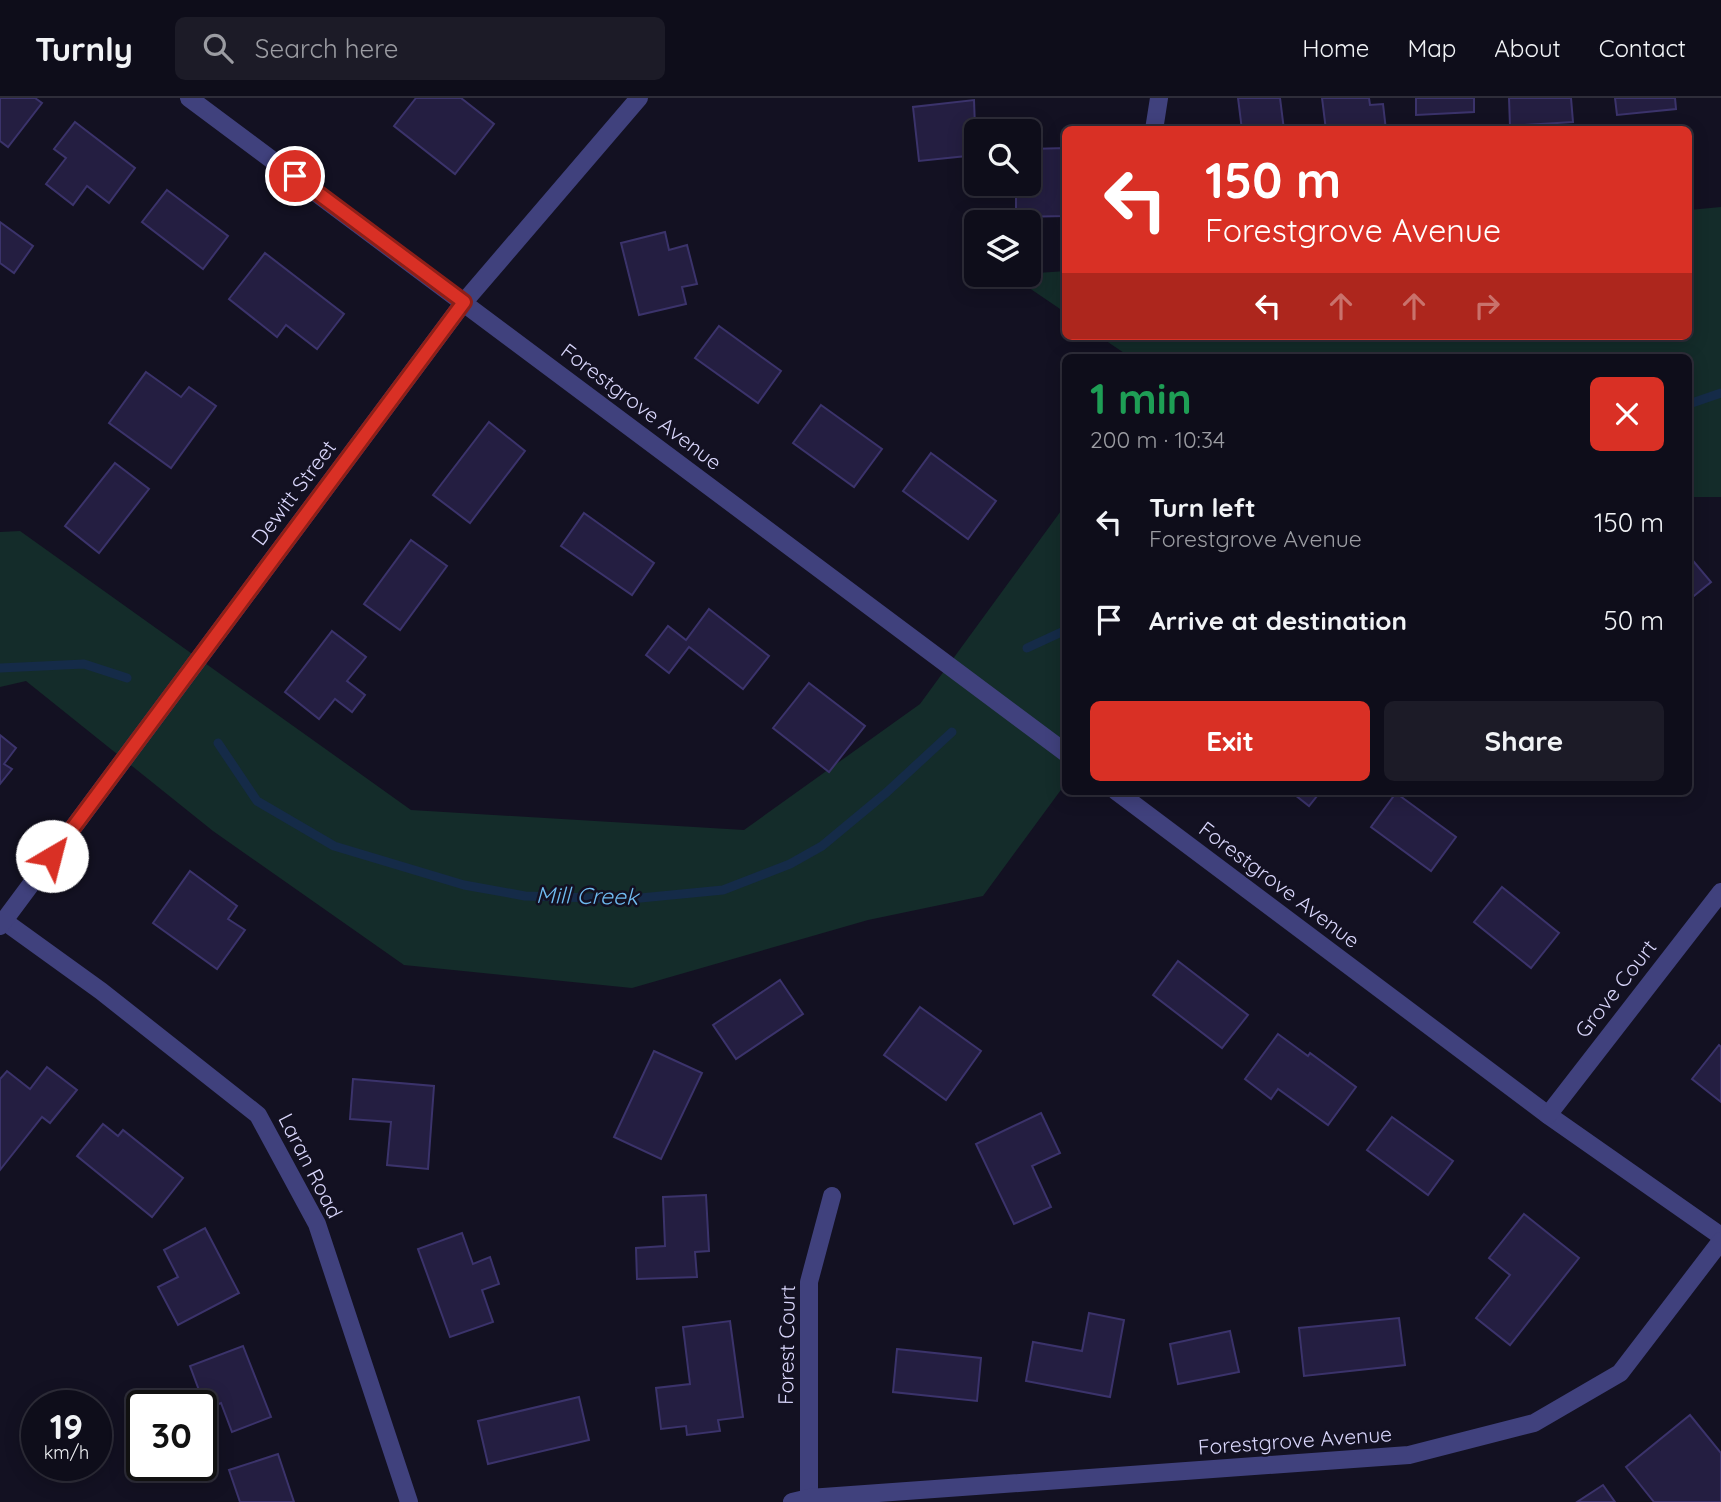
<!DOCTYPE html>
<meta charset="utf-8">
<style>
body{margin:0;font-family:Quicksand,sans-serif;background:#1c1b27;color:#f1f3f6;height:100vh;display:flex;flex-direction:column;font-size:26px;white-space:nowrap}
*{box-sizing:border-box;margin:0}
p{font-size:23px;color:#9b9ca2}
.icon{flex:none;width:38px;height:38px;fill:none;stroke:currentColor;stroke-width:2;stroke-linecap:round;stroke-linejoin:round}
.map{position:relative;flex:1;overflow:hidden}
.details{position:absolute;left:1062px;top:256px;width:630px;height:441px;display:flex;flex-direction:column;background:#0e0d1a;border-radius:10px;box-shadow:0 4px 18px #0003,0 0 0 2px #2e2d39}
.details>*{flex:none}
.top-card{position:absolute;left:1062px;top:28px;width:630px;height:214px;border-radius:10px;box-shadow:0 4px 18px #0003,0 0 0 2px #2e2d39;background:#d93025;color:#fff;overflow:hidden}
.fabs{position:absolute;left:964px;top:21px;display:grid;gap:14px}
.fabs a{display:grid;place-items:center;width:77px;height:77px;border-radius:10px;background:#0e0d1a;box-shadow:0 4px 18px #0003,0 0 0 2px #2e2d39;font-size:35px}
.speed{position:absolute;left:21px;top:1292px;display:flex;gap:14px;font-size:35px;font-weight:700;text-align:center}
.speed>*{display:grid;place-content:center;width:91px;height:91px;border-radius:50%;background:#0e0d1a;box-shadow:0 4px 18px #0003,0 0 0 2px #2e2d39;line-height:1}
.speed small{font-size:18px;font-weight:400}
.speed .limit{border:4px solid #111;border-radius:10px;background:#fff;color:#111}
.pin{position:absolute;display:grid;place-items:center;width:60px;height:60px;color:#fff;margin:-30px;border:4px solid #fff;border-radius:50%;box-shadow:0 2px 7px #0007}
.me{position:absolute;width:77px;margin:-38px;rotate:37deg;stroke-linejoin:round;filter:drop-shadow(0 0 5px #0008)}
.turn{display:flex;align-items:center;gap:24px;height:147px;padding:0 28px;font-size:32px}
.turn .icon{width:91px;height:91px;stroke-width:2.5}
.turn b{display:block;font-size:49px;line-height:60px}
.lanes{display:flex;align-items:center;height:66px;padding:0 28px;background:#0003;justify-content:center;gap:35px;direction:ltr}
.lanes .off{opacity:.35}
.round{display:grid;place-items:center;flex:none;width:74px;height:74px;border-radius:10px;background:#1c1b27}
.headline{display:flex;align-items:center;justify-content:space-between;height:119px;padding:0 28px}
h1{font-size:42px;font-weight:700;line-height:52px;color:#1e9e55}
.action{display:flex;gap:14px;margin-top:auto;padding:14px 28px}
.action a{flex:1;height:80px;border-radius:10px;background:#d93025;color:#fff;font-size:28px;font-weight:700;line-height:80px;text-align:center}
.action a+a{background:#1c1b27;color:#f1f3f6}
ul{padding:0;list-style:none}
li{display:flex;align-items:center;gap:21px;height:98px;padding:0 28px}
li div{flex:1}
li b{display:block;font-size:26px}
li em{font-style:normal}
header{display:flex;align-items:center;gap:42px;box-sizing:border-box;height:98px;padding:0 35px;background:#0e0d1a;border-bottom:2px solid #2e2d39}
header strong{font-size:33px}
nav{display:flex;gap:38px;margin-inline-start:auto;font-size:24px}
.search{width:490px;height:63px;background:#1c1b27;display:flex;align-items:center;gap:18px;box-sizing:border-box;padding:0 24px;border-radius:10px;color:#9b9ca2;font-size:26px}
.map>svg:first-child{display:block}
.green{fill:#142c2a}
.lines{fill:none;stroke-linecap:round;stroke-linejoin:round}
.stream{stroke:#152b48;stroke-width:9}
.building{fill:#241e41;stroke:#3b336b;stroke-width:2}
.minor{stroke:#40417d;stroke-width:18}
.route-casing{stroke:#8d1f18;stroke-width:18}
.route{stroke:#d93025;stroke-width:12}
.labels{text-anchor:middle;stroke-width:5;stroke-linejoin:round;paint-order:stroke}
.street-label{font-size:21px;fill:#d9d6fb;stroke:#131122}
.water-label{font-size:23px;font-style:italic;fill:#6fbbf0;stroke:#131122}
</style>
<header>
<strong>Turnly</strong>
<div class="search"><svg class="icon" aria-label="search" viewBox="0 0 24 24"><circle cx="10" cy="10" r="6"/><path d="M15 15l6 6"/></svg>Search here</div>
<nav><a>Home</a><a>Map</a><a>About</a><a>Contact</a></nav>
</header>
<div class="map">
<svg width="1721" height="1404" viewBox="0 0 1721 1404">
<rect width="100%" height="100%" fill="#131122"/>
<g class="green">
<polygon points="1721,109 1721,399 1689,399 1689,259 1130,259 1099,238 1689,238 1689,112"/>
<polygon points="1066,173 1066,215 1010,177"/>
<polygon points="1066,406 1066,685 983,798 868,822 632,890 404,867 213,733 26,583 0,589 0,434 20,433 411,712 744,732 920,606"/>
</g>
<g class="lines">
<g class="stream">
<polyline points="1689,306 1721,295"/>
<polyline points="1027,550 1066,532"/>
<polyline points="0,570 84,566 127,580"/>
<polyline points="218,645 257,703 334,748 464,787 525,798 630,801 723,792 790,766 822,748 887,694 952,634"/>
</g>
</g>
<g class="building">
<polygon points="0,0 35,0 42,5 8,49 0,43"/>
<polygon points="416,0 461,0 494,26 455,76 394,28"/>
<polygon points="1238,0 1280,0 1284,32 1242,32"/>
<polygon points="1322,0 1369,0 1370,7 1383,6 1386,32 1326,32"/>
<polygon points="1416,0 1474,0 1474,14 1416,17"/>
<polygon points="1509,0 1571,0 1573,24 1510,28"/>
<polygon points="1615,0 1675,0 1676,11 1617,17"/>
<polygon points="974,2 976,57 919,63 913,9"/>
<polygon points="75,24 135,70 109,105 87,88 73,107 46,86 66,60 54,51"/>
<polygon points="1066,50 1066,118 1016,119 1016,86 1029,86 1029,51"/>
<polygon points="167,92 228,138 203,171 142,124"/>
<polygon points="0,124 33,148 14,175 0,165"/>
<polygon points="665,134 669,152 687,147 697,186 682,189 686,206 639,217 621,145"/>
<polygon points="265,155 344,216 317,251 286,227 277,239 229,201"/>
<polygon points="719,228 781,273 758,305 695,260"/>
<polygon points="146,274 181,299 189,289 216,308 171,370 109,325"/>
<polygon points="821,307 882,351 854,389 793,345"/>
<polygon points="489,324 525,353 470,425 433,397"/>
<polygon points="931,355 996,403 968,441 903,393"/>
<polygon points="115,365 149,391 99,455 65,428"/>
<polygon points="584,415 654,465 632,497 561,448"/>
<polygon points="411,442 447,468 400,532 364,506"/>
<polygon points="1689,458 1711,484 1689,502"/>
<polygon points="709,511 769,558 743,591 689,549 669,575 646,557 668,528 686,542"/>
<polygon points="332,533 366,559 347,583 365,597 352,614 335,601 319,621 285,594"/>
<polygon points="809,585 865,628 829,674 773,630"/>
<polygon points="0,637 16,650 4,666 12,671 0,686"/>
<polygon points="1290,693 1321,693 1309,708"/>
<polygon points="1396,695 1456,739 1431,773 1371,729"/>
<polygon points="190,773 237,808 228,821 245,832 217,871 153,825"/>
<polygon points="1502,789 1559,835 1531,870 1474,824"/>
<polygon points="1178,863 1248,917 1222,950 1153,897"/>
<polygon points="780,882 803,916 736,961 713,927"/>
<polygon points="920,909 981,953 946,1002 884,957"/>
<polygon points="1278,936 1308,958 1310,955 1356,989 1328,1027 1278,991 1271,1001 1245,981"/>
<polygon points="1719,947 1721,949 1721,1004 1692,981"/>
<polygon points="654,953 702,975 661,1061 614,1039"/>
<polygon points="47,969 77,992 50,1025 42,1019 0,1072 0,981 7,973 30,991"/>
<polygon points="353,981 434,988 428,1071 387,1067 391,1024 350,1021"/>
<polygon points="1041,1015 1060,1055 1032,1068 1051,1109 1014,1126 976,1046"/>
<polygon points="1392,1019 1453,1063 1428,1097 1367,1052"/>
<polygon points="103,1026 118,1038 123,1032 183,1080 152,1119 77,1058"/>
<polygon points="706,1097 709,1153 695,1154 697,1179 637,1181 636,1150 665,1148 663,1099"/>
<polygon points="1524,1116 1579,1160 1510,1247 1476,1220 1510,1177 1489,1160"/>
<polygon points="205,1130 239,1195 178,1227 158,1189 178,1179 164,1152"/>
<polygon points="462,1135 473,1166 490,1159 499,1186 482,1192 493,1224 450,1239 418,1151"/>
<polygon points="1089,1215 1124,1222 1110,1299 1026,1283 1033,1244 1082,1253"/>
<polygon points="1399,1220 1405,1267 1304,1278 1299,1230"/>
<polygon points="730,1223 743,1319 718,1322 720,1333 687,1337 686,1328 661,1331 656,1290 690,1286 683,1229"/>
<polygon points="1230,1233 1239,1274 1178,1286 1170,1246"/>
<polygon points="243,1248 271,1319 232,1334 221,1305 206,1311 190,1268"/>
<polygon points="897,1251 981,1260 977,1303 893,1294"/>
<polygon points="579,1299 589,1342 488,1366 478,1323"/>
<polygon points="1690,1317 1721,1355 1721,1404 1654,1404 1626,1369"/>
<polygon points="278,1356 294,1404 240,1404 229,1372"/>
<polygon points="1603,1387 1615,1404 1577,1404"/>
</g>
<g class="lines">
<g class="minor">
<polyline points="189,0 1066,655"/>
<polyline points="1154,32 1159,0"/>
<polyline points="1116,693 1548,1017 1721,1138"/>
<polyline points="4,823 101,893 258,1017 317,1126 409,1404"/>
<polyline points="0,828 464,204 639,0"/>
<polyline points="1548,1017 1721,794"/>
<polyline points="809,1400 809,1184 832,1098"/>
<polyline points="792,1404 809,1400 1409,1357 1534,1325 1620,1275 1721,1143"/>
</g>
</g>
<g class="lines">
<defs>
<polyline id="route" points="52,758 464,204 295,78"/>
</defs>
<use href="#route" class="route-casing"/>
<use href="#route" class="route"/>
</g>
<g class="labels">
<g class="street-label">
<text transform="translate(641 309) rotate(37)" y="7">Forestgrove Avenue</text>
<text transform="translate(294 395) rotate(-53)" y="7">Dewitt Street</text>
<text transform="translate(1279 787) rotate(37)" y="7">Forestgrove Avenue</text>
<text transform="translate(1616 891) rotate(-52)" y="7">Grove Court</text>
<text transform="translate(310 1068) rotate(63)" y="7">Laran Road</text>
<text transform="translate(787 1247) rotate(-89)" y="7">Forest Court</text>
<text transform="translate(1295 1343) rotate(-4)" y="7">Forestgrove Avenue</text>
</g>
<g class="water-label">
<text transform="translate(587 798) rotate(1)" y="8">Mill Creek</text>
</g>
</g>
</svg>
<div class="fabs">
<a><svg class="icon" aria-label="search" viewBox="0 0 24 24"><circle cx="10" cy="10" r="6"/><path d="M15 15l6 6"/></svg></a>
<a><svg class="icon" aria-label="layers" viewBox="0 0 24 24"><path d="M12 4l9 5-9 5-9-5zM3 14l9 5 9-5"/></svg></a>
</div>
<div class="speed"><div>19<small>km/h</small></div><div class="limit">30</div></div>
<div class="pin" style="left:295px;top:78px;background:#d93025"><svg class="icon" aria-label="arrive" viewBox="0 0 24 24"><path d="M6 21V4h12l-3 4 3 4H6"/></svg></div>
<svg class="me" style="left:52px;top:758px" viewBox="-20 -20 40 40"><circle r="19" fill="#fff"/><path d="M0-13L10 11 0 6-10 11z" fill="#d93025"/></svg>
<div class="top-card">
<div class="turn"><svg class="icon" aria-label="left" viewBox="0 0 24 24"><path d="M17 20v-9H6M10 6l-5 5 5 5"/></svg><div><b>150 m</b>Forestgrove Avenue</div></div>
<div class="lanes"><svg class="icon" aria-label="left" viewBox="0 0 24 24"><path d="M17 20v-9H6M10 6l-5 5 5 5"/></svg><svg class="icon off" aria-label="ahead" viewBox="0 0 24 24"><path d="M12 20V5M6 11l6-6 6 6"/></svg><svg class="icon off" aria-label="ahead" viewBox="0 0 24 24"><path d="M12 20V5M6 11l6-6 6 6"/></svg><svg class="icon off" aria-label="right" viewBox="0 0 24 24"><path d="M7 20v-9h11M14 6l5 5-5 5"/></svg></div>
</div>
<section class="details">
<div class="headline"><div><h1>1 min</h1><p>200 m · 10:34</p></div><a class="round" style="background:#d93025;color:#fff"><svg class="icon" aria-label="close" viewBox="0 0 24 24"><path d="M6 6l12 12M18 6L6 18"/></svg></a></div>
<ul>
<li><svg class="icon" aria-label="left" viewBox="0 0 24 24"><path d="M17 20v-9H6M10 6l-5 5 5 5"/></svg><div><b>Turn left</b><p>Forestgrove Avenue</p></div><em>150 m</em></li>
<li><svg class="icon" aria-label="arrive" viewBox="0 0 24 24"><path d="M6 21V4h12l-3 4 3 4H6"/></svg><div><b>Arrive at destination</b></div><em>50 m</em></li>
</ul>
<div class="action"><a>Exit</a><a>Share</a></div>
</section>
</div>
